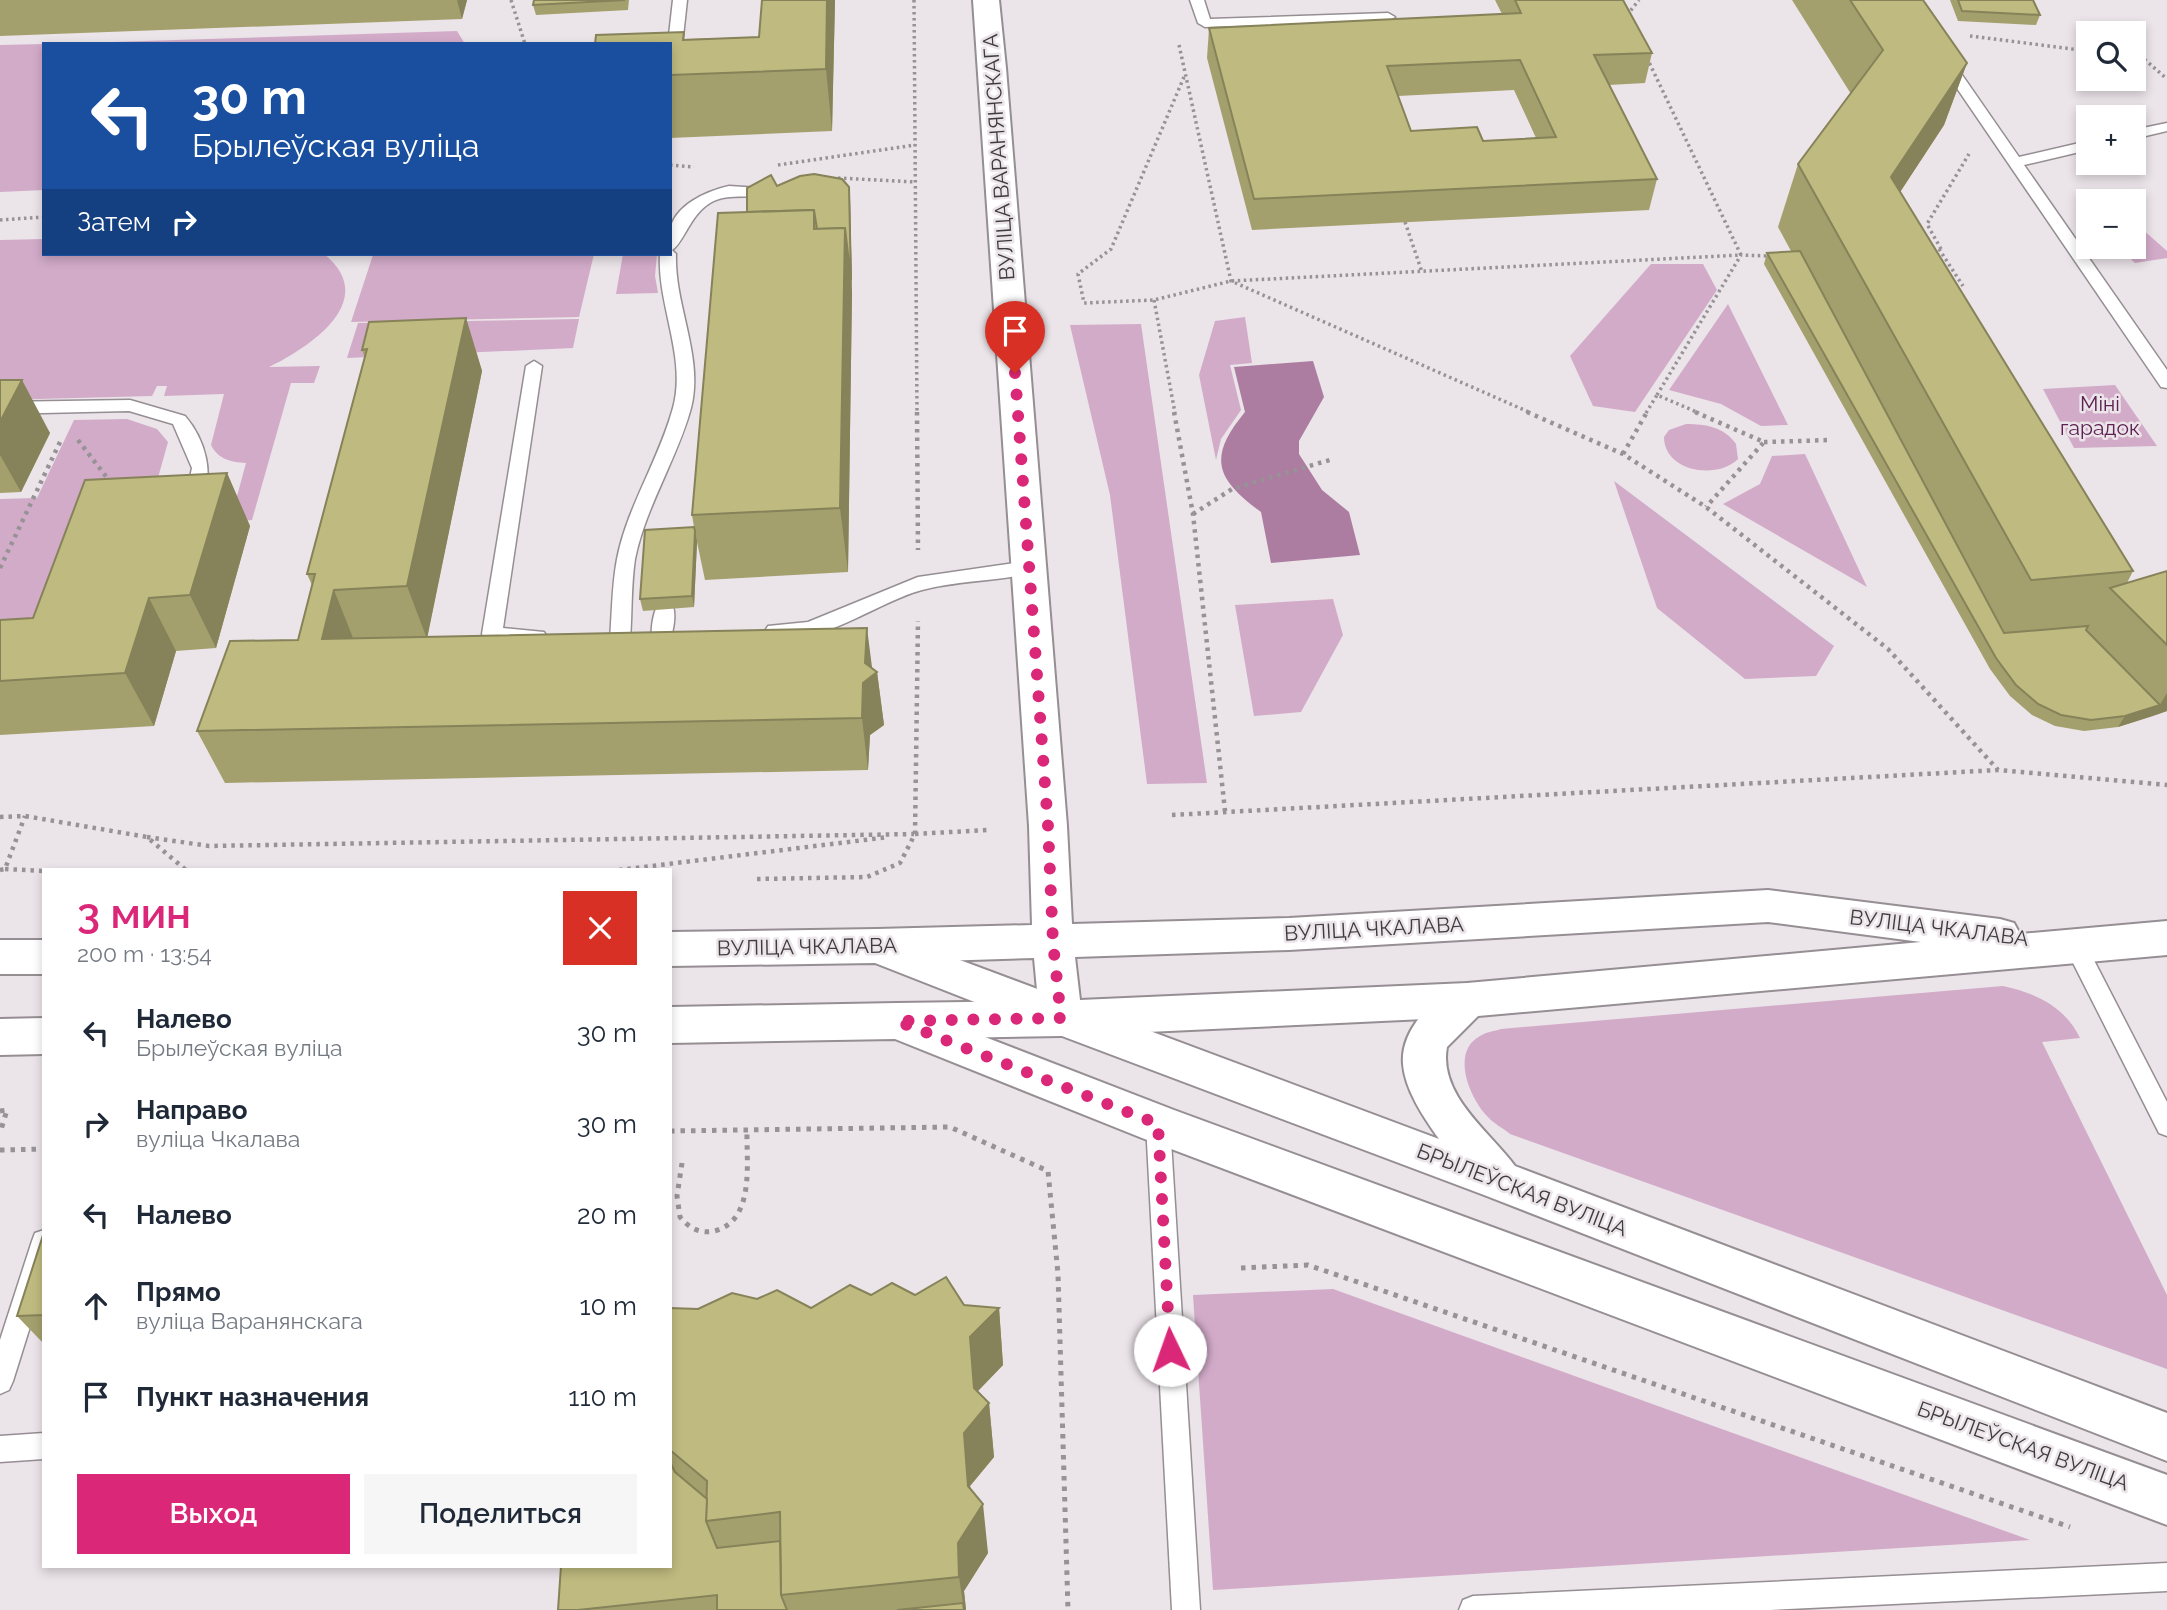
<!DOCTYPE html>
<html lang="ru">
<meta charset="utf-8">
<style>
body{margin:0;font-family:Raleway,sans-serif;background:#f6f6f7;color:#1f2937;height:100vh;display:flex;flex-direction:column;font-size:26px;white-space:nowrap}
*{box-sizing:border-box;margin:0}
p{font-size:23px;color:#747a83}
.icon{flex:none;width:38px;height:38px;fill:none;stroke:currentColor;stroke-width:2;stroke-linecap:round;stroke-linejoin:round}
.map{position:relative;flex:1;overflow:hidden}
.details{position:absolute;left:42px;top:868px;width:630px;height:700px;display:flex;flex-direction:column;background:#fff;border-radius:0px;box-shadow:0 4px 10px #0003}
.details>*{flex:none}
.guide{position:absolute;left:42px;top:42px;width:630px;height:214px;border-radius:0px;box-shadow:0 4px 10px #0003;background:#1a4fa0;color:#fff;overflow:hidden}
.controls{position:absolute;left:2076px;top:21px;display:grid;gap:14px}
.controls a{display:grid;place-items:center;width:70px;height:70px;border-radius:0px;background:#fff;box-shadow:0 4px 10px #0003;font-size:35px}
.pin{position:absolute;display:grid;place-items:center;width:60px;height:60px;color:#fff;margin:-72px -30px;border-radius:50% 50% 50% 0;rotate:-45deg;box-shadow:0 0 7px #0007}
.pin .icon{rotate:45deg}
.me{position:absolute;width:77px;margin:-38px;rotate:357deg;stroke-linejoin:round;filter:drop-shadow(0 0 5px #0008)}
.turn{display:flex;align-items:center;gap:24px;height:147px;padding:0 35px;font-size:32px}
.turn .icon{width:91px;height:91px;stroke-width:2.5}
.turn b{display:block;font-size:49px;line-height:60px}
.then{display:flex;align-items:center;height:66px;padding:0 35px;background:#0003;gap:14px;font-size:26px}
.round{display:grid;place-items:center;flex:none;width:74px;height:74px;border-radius:0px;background:#f6f6f7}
.overview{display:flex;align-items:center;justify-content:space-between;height:119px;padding:0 35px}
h1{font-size:42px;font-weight:600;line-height:52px;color:#db2777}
.primary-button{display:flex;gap:14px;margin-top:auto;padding:14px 35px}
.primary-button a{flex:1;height:80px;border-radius:0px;background:#db2777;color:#fff;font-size:28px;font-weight:600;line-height:80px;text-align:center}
.primary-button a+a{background:#f6f6f7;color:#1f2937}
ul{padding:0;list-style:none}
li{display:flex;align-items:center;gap:21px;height:91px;padding:0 35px}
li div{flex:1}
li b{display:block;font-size:26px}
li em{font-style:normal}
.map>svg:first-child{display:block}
.green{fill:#d2abc9}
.water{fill:#ac7ca1}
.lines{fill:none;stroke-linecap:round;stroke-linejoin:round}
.lane-casing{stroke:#958e93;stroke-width:3}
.secondary-casing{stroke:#958e93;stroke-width:4}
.primary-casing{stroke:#958e93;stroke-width:4}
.path-far2{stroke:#979296;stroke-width:3.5;stroke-dasharray:2.5 3.5;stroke-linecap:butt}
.path-far1{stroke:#979296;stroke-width:4.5;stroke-dasharray:3.5 5;stroke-linecap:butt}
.path{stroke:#979296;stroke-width:5;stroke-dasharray:4.5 6;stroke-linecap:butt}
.lane{fill:#fff;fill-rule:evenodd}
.secondary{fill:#fff;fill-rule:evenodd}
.primary{fill:#fff;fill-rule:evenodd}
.wall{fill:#a4a06d;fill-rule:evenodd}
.shaded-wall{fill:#868259}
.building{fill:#bfba7f;stroke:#868259;stroke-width:2;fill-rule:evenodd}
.route{stroke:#db2777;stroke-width:12;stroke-dasharray:0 21.6}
.labels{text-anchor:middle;stroke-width:5;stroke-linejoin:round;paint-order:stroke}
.street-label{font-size:21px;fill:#3f3c3e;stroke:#ebe4e9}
.park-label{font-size:21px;fill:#5d2152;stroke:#ebe4e9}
</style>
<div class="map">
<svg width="2167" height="1610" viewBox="0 0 2167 1610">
<rect width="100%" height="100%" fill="#ebe4e9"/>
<g class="green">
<polygon points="457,31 465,44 49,44"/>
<polygon points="44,44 44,190 0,192 0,45"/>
<polygon points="2133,221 2167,251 2167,258 2135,263 2118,247 2133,247"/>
<path d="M44 239V254H324C381 300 310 347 269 367L320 366 314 383H291L252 520 230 522 246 463C230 462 218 459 211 445L224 394 164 396 167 386H157L152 396 0 400V240Z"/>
<polygon points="594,254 579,317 351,322 373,255"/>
<polygon points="623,254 657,254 655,276 658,293 616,294"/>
<polygon points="1651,264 1703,264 1717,290 1635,412 1593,406 1570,356"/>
<polygon points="1728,304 1788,425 1761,426 1721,404 1669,390"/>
<polygon points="1245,317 1252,363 1230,365 1241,410 1221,439 1216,460 1199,375 1215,321"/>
<polygon points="579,319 573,348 347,358 358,323"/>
<polygon points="1141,324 1207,783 1147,784 1110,495 1070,325"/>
<polygon points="2115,385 2157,446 2074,448 2043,389"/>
<polygon points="127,419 157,429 168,442 147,517 0,670 0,499 37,498 74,420"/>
<path d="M1686 424C1706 424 1724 427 1736 444L1738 459C1717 480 1664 472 1664 437L1669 430Z"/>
<polygon points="1805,454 1867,587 1723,504 1760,484 1772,456"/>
<polygon points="1614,481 1834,646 1816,676 1745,679 1657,608"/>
<polygon points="1333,599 1343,635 1301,712 1254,716 1235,605"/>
<path d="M2003 986C2036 993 2065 1007 2080 1038L2042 1042 2167 1295V1369L1510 1134C1503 1128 1494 1124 1488 1117 1470 1099 1450 1052 1480 1036 1486 1032 1495 1031 1501 1029Z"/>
<polygon points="1333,1289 2030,1540 1213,1590 1193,1295"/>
</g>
<path class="water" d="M1313 361 1324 397 1299 441V454L1322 490 1349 512 1360 555 1271 563 1261 512C1216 479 1207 458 1245 412L1234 367Z"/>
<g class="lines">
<defs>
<g id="lane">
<polygon points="673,0 687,0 681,55 674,59 670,58 668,44"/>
<polygon points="1190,0 1204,0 1210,19 1388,13 1395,17 1388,21 1205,27 1198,23"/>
<polygon points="1944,55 1949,56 2019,157 2088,141 2088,150 2024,165 2167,370 2167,388 2161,387 1937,59"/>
<polygon points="2167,123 2167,131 2133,139 2133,130"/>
<path d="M729 186 760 188 768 193C759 201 729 191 710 203 690 215 683 244 672 250L676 254C674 305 704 357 691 408 678 457 645 508 635 559 631 585 632 614 630 640L627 645H613L610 640C612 614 612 585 617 559 627 507 659 460 673 408 687 357 657 305 660 254H670C670 246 669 238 670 231 674 205 707 191 729 186Z"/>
<polygon points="534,361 542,366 503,628 544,632 547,637 544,642 537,644 492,641 485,639 482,634 526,366"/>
<path d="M130 400 185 416C205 439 216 476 200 504H188L185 500 192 468 173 424 129 411 0 414V402Z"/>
<path d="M1028 561 1035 562 1037 567 1035 572C998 582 959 580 922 590 876 602 817 650 768 636L765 631 768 626 808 622 918 577Z"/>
<path d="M665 602 672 604C677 614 673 634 668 644H654C649 634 653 614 658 604Z"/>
<polygon points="2075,936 2083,939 2167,1102 2167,1136 2159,1133 2064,945 2067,939"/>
<polygon points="1158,1114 1166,1117 1170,1124 1200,1610 1172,1610 1146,1124 1150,1117"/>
<polygon points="44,1230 44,1282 13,1381 9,1390 0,1394 0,1340 32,1241 35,1233"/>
<polygon points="44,1433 44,1459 0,1462 0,1436"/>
<polygon points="2167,1563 2167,1591 1770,1610 1459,1610 1463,1600 1473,1596"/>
</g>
<path id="secondary" d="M973 0H999L1006 68 1067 826 1072 924 1289 918 1768 890 2000 919 2014 923 2020 934 2167 921V955L1467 1017 1061 1036 897 1039 882 1033 876 1021 882 1009 897 1003 1038 1001 1034 958 877 963 863 958 857 946 863 934 877 929 1032 925 1029 826ZM1768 922 1921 942 1467 983 1080 1000 1075 957 1289 950Z"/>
<g id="primary">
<path d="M877 929 1439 1139C1424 1118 1405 1090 1403 1064 1400 1029 1436 993 1467 983L1482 988 1488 1000 1482 1012 1447 1047C1438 1095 1490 1132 1515 1166L2167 1413V1461L1484 1195 1046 1030 875 963 670 966V932Z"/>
<rect x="0" y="940" width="44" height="34"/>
<polygon points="897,1003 1174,1110 2167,1475 2167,1525 1142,1138 895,1039 670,1043 670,1007"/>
<polygon points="44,1018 44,1054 0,1055 0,1019"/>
</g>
</defs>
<use href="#lane" class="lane-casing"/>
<use href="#secondary" class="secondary-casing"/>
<use href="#primary" class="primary-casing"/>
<g class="path-far2">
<polyline points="511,0 525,44"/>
<polyline points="914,0 917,413"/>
<polyline points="1627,15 1639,0"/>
<polyline points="1970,36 2088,51"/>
<polyline points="1179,45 1231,281 1531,413"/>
<polyline points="2133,57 2143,58 2167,79"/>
<polyline points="1184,77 1111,249 1078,274 1084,303 1154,300 1231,281 1741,255 1647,58"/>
<polyline points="670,165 694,167"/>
<polyline points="778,165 915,145"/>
<polyline points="838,178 915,182"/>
<polyline points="0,220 44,217"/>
<polyline points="1405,222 1422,272"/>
<polyline points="1939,249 1963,286"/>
<polyline points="1941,249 1927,224 1969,154"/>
<polyline points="1154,300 1175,413"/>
<polyline points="1657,395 1741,255 1769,256"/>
<polyline points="1646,413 1657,395 1699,413"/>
</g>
<g class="path-far1">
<polyline points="917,412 918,550"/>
<polyline points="1174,412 1193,514 1225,811"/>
<polyline points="1527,412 1623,454 1706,507 1888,649 1998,770"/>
<polyline points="1695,412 1764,442 1706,507"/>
<polyline points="78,440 111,483"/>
<polyline points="1764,442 1831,440"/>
<polyline points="1623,454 1647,412"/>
<polyline points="1193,514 1232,489 1333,459"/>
<polyline points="0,568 61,440"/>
<polyline points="1172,815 1998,770 2167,785"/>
<polyline points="0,817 25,816 147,837 186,870"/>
<polyline points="915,834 987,830"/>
<polyline points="147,837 209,846 914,834"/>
<polyline points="5,869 44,871"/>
<polyline points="0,870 5,869 25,816"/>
<polyline points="619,870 889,837"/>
<polyline points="757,879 867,877 900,863 915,834 918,621"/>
</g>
<g class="path">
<polyline points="0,1111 7,1110 0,1133"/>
<polyline points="670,1131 950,1127 1048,1171 1058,1274 1068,1610"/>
<polyline points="0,1150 44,1149"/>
<path d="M682 1163 677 1196 680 1217C689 1228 700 1234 714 1231 756 1221 746 1161 747 1129"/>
<polyline points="1241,1268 1308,1265 2070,1527"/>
</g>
<use href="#lane" class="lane"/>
<use href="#secondary" class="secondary"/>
<use href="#primary" class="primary"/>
</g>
<g class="wall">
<polygon points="0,0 467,0 462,19 0,36"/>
<polygon points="534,0 629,0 628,10 536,15 533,5"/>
<polygon points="835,0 832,131 670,138 670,44 685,39 759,37"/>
<path d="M1495 0H1623L1652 53 1645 83 1609 85 1657 179 1649 210 1252 230 1207 58 1209 28 1502 14ZM1514 90 1536 138 1483 141 1411 131 1398 96Z"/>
<polygon points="1792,0 1923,0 1967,63 1944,125 1900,192 2133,571 2127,583 2167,571 2167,711 2118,727 2084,731 2055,726 2032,715 2010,696 1990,669 1764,264 1767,253 1791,251 1778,227 1798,164 1851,94"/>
<polygon points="1950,0 2033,0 2040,15 2036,25 1958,21"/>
<polygon points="777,186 850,197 852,292 848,572 705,580 697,542 694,607 643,611 640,599 694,527 692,515 747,212"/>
<polygon points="466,318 482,371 427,637 872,668 877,672 884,725 870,735 868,770 225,783 197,731 298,640 312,585 307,574 365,358 362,350"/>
<polygon points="0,380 50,433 21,492 0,493"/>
<polygon points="227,473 250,526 216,648 176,651 154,726 0,735 0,620 33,618"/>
<polygon points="44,1232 44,1344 17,1316"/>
<polygon points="871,1295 915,1295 964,1305 999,1308 1003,1365 978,1391 989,1403 994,1457 970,1486 988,1553 964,1591 966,1610 558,1610 670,1566 670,1308 698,1309 757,1299 811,1308"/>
</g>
<g class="shaded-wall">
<polygon points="457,0 467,0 462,19"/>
<polygon points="827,0 835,0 832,131 826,69"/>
<polygon points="1967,63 1944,125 1868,241 1891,177"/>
<polygon points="849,187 850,197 852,292 851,280"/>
<polygon points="845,228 852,292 848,572 840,508"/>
<polygon points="466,318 482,371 427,639 407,586"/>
<polygon points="22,380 50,433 21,492 0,455 0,422"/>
<polygon points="227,473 250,526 216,648 190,595"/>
<polygon points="695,531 697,542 694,607 692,596"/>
<polygon points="334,590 355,643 322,639"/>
<polygon points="149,598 176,651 154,726 125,673"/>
<polygon points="867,628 873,675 877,672 884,725 870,735 868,770 862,718"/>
<polygon points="2167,693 2167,711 2153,716"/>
<polygon points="2160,705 2153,716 2118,727 2125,716"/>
<polygon points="999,1308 1003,1365 976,1393 989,1403 994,1457 970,1486 973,1519 983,1504 988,1553 964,1591 966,1610 964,1610 959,1577 958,1543 968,1486 964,1433 974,1388 970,1337"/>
</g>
<g class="building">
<polygon points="534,0 625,0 533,5"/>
<polygon points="762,0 827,0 826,69 670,75 670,44 595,44 596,35 684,32 683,40 759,37"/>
<path d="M1515 0H1623L1652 53 1594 55 1657 179 1254 199 1209 28 1521 13ZM1520 60 1556 137 1483 141 1477 127 1411 131 1387 66Z"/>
<polygon points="1850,0 1923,0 1967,63 1891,177 2133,571 2031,580 1798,164 1883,50"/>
<polygon points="1958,0 2033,0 2040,15 1962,11"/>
<polygon points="814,174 842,179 849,187 851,280 845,228 817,229 814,210 747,212 747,188 771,175 777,186 800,176"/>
<polygon points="814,210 814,229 845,228 840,508 692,515 718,213"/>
<polygon points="1800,251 2004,633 2088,626 2086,630 2160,705 2125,716 2091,720 2061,715 2038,704 2016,685 1996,658 1767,253"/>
<polygon points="466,318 407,586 334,590 322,639 867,628 865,663 877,672 863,683 862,718 197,731 230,641 298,640 315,574 307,574 367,349 362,350 369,322"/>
<polygon points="0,380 22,380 0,422"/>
<polygon points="227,473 190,595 149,598 125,673 0,681 0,620 33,618 85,480"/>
<polygon points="694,527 695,531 692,596 640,599 645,530"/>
<polygon points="2167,571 2167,645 2110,588"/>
<polygon points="44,1232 44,1315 17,1316"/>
<polygon points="946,1277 964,1305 999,1308 970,1337 974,1388 989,1403 964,1433 968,1486 983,1504 958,1543 959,1577 781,1595 780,1512 706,1521 707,1481 670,1450 670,1308 698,1309 732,1293 757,1299 777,1290 811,1308 850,1285 871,1295 892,1283 915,1295"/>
<polygon points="670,1462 675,1472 707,1499 706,1521 717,1548 780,1541 781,1595 787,1610 717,1610 717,1595 578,1610 558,1610 561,1566 670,1566"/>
<polygon points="963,1603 964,1610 897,1610"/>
</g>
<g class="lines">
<polyline class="route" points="1015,373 1048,826 1053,943 1061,1018 897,1021 1158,1124 1170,1350"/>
</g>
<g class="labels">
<g class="street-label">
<text transform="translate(999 157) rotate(-94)" y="7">ВУЛІЦА ВАРАНЯНСКАГА</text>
<text transform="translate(1939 928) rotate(7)" y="7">ВУЛІЦА ЧКАЛАВА</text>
<text transform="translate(1374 929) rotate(-3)" y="7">ВУЛІЦА ЧКАЛАВА</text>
<text transform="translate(807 947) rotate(-1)" y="7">ВУЛІЦА ЧКАЛАВА</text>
<text transform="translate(1522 1190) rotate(21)" y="7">БРЫЛЕЎСКАЯ ВУЛІЦА</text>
<text transform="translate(2023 1446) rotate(20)" y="7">БРЫЛЕЎСКАЯ ВУЛІЦА</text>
</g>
<g class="park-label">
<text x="2100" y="411">Міні<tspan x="2100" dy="24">гарадок</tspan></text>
</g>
</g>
</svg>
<div class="controls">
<a><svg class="icon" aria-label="search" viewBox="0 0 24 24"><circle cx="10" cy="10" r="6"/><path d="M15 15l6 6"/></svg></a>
<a>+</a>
<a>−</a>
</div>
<div class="pin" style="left:1015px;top:373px;background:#d93025"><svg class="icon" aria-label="arrive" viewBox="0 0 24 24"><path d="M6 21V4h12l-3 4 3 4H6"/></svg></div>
<svg class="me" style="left:1170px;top:1350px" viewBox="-20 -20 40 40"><circle r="19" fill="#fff"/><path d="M0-13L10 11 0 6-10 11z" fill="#db2777"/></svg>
<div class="guide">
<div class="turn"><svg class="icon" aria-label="left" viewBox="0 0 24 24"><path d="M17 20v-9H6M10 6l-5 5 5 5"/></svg><div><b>30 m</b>Брылеўская вуліца</div></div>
<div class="then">Затем<svg class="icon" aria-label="right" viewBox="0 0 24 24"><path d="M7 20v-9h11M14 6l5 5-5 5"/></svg></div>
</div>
<section class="details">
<div class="overview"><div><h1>3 мин</h1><p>200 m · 13:54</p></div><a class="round" style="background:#d93025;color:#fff"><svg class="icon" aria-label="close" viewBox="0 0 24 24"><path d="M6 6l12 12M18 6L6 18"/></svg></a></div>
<ul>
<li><svg class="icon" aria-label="left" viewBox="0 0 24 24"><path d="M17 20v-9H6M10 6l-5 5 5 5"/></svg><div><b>Налево</b><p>Брылеўская вуліца</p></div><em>30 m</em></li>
<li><svg class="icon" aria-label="right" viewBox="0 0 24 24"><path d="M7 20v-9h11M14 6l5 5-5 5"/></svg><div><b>Направо</b><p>вуліца Чкалава</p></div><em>30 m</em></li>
<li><svg class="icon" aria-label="left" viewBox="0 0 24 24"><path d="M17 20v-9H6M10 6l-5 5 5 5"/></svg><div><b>Налево</b></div><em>20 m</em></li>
<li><svg class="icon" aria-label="ahead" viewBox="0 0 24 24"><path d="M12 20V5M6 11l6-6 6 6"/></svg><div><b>Прямо</b><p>вуліца Варанянскага</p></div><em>10 m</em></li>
<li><svg class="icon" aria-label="arrive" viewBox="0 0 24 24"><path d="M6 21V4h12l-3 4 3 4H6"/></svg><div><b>Пункт назначения</b></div><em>110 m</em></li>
</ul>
<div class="primary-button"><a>Выход</a><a>Поделиться</a></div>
</section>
</div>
